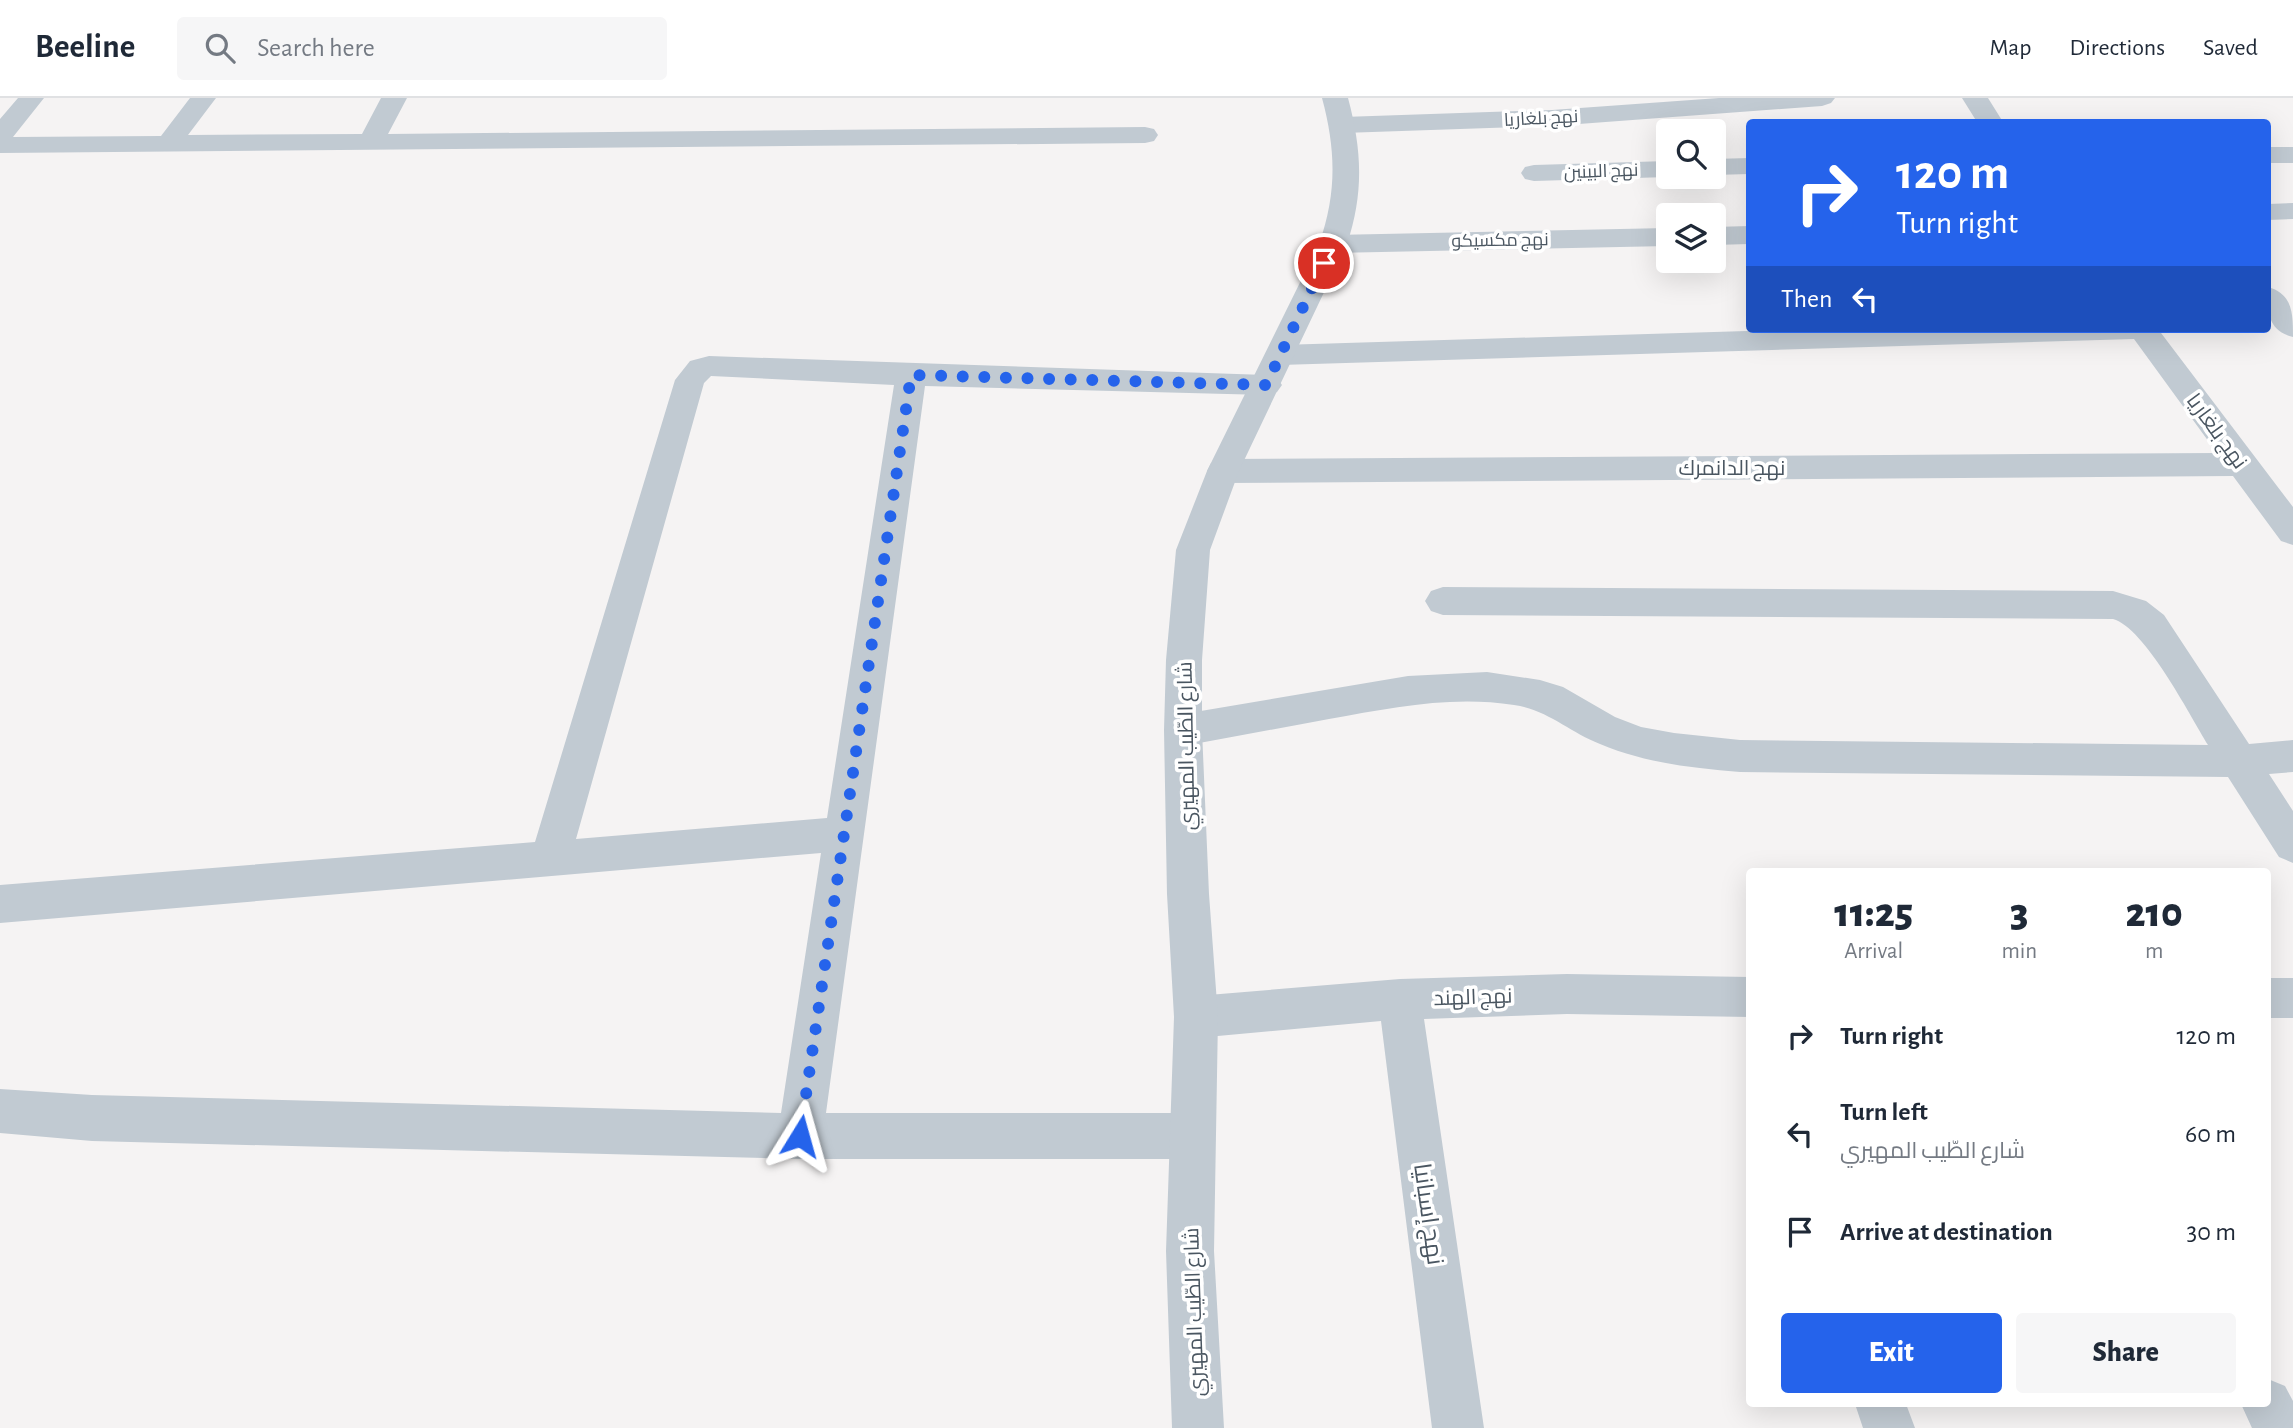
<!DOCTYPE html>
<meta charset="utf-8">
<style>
body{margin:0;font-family:"Alegreya Sans",Cairo,sans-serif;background:#f6f6f7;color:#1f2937;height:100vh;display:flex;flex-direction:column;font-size:26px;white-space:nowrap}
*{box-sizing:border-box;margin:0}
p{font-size:23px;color:#747a83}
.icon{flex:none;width:38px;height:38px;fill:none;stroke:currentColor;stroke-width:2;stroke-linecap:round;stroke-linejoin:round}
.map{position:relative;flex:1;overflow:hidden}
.sheet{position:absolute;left:1746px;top:770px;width:525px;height:539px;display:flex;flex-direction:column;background:#fff;border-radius:7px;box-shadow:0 7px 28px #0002}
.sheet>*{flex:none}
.guide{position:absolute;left:1746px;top:21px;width:525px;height:214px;border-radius:7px;box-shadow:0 7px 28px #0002;background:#2563eb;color:#fff;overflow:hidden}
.controls{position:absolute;left:1656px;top:21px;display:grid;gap:14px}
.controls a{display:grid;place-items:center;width:70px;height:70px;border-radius:7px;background:#fff;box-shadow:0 7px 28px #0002;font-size:35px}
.pin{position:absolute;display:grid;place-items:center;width:60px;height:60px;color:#fff;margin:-30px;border:4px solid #fff;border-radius:50%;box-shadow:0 2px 7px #0007}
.me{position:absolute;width:77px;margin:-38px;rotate:8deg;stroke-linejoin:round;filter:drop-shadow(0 0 5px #0008)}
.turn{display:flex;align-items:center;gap:24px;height:147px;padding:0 35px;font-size:32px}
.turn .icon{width:91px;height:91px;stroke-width:2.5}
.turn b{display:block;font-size:49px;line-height:60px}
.then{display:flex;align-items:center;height:66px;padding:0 35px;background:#0003;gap:14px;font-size:26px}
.eta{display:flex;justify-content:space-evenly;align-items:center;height:119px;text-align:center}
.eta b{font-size:42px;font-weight:800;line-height:49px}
.action{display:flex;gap:14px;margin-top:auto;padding:14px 35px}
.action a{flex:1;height:80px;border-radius:7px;background:#2563eb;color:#fff;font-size:28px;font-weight:800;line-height:80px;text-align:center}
.action a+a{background:#f6f6f7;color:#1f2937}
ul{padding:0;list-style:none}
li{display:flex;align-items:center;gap:21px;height:98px;padding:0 35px}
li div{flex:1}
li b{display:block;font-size:26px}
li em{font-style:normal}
header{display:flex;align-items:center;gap:42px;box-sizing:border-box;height:98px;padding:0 35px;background:#fff;border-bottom:2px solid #e0e1e3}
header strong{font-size:33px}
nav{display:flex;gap:38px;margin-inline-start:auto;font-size:24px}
.search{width:490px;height:63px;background:#f6f6f7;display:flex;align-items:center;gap:18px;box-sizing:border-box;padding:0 24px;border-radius:7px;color:#747a83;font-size:26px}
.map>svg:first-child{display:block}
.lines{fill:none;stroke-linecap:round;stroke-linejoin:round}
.minor{fill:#c1cad2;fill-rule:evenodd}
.tertiary{fill:#c1cad2;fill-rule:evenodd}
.route{stroke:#2563eb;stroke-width:12;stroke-dasharray:0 21.6}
.labels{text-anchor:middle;stroke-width:7;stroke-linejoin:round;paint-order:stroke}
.far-street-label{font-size:18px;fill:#4a5661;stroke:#fff}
.street-label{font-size:21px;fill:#4a5661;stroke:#fff}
.near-street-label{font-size:24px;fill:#4a5661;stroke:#fff}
</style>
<header>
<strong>Beeline</strong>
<div class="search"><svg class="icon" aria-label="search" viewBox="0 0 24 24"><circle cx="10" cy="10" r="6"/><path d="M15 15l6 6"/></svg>Search here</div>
<nav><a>Map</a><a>Directions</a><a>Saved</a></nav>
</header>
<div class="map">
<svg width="2293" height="1330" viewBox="0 0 2293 1330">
<rect width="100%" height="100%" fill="#f5f3f3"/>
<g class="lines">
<g class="minor">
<polygon points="18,0 44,0 13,39 161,38 190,0 216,0 188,37 362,36 381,0 407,0 388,36 1145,29 1154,31 1158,37 1154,43 1145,45 0,55 0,21"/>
<polygon points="1719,0 1835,0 1831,5 1822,8 1552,28 1343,35 1334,32 1330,27 1334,22 1343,19 1552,12"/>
<polygon points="1962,0 1988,0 2003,24 1977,24"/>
<rect x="2268" y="49" width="25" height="16"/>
<polygon points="1750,60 1750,76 1713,77 1713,61"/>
<polygon points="1668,63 1668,79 1534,83 1525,81 1521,75 1525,69 1534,67"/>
<polygon points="2293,105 2293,121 2268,122 2268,106"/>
<polygon points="1750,128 1750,146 1713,147 1713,129"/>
<polygon points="1668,130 1668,148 1333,155 1323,152 1319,146 1323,140 1333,137"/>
<path d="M2268 189C2293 196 2293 216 2293 239 2266 232 2268 212 2268 189Z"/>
<polygon points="1813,231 2158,231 2293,409 2293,447 2281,443 2233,378 1223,385 1211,381 1207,373 1211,365 1223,361 2217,355 2134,241 1280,267 1269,264 1265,257 1269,250 1280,247"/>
<path d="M709 258 1266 277 1277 280 1282 287 1277 294 1266 297 925 288 826 1015H1192L1208 1022 1215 1038 1208 1054 1192 1061H800L92 1043 0 1035V991L92 997 781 1015 821 755 0 825V787L535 744 675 282 690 263ZM711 278 894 287 827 720 576 741 704 285Z"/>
<path d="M1443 489 2113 493 2146 503 2164 517 2249 646 2293 642V674L2269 676 2293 713V765L2279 759 2228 679 1740 674C1692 670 1645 665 1600 646 1569 634 1548 612 1514 607 1452 597 1390 610 1329 621 1281 630 1232 639 1183 648L1170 643 1164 632 1170 621 1183 616 1408 578 1487 574 1540 582 1563 589 1615 619 1641 629 1674 635 1740 642 2208 647C2189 616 2145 530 2113 521L1443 517 1431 513 1425 503 1431 493Z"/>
<polygon points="1567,876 1750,879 1750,919 1567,916 1424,921 1484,1330 1432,1330 1381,923 1196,940 1181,934 1174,919 1181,904 1196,898 1400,881"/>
<rect x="2268" y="880" width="25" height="40"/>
<polygon points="2268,1281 2285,1288 2293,1303 2293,1330 2252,1330 2241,1306 2268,1306"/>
<polygon points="1855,1306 1906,1306 1915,1330 1863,1330"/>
</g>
<path class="tertiary" d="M1322 0H1348C1362 52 1364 95 1347 146L1239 373 1210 452 1202 562V632L1209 796 1218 919 1214 1153 1224 1330H1172L1166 1153 1174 919 1167 796 1164 632 1166 562 1176 452 1207 373 1319 146C1337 95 1336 52 1322 0Z"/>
</g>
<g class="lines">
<polyline class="route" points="800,1038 911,277 1266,287 1324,165"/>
</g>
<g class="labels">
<g class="far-street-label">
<text transform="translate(1541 20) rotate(-3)" y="6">نهج بلغاريا</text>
<text transform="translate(1601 73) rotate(-2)" y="6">نهج البينين</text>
<text transform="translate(1500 142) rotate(-1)" y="6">نهج مكسيكو</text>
</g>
<g class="street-label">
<text transform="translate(2217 333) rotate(54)" y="7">نهج بلغاريا</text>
<text x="1732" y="377">نهج الدانمرك</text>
<text transform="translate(1186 648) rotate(-91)" y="7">شارع الطّيب المهيري</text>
<text transform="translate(1473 899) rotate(-2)" y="7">نهج الهند</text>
<text transform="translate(1194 1214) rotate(-92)" y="7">شارع الطّيب المهيري</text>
</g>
<g class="near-street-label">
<text transform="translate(1429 1116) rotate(82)" y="8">نهج إسبانيا</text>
</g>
</g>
</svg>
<div class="controls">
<a><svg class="icon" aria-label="search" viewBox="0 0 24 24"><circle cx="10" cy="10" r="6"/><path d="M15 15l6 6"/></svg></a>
<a><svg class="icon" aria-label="layers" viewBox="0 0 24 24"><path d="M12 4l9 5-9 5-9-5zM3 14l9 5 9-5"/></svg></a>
</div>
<div class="pin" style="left:1324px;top:165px;background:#d93025"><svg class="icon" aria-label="arrive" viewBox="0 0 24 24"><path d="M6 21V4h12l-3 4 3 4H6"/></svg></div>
<svg class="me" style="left:800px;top:1038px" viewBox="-20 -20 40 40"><path d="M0-17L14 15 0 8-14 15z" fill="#2563eb" stroke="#fff" stroke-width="4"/></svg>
<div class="guide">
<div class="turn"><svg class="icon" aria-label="right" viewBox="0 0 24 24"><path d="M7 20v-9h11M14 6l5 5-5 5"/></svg><div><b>120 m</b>Turn right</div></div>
<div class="then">Then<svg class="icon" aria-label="left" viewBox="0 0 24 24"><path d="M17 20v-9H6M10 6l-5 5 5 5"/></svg></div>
</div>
<section class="sheet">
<div class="eta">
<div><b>11:25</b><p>Arrival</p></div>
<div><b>3</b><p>min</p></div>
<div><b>210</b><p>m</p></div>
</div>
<ul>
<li><svg class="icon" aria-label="right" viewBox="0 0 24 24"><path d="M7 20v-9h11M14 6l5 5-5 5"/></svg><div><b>Turn right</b></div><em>120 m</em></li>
<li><svg class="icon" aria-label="left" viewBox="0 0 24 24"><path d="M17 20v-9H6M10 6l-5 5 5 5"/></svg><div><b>Turn left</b><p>شارع الطّيب المهيري</p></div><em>60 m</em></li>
<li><svg class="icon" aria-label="arrive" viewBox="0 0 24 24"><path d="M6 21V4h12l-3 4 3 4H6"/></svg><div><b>Arrive at destination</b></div><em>30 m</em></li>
</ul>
<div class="action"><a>Exit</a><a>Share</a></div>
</section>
</div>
